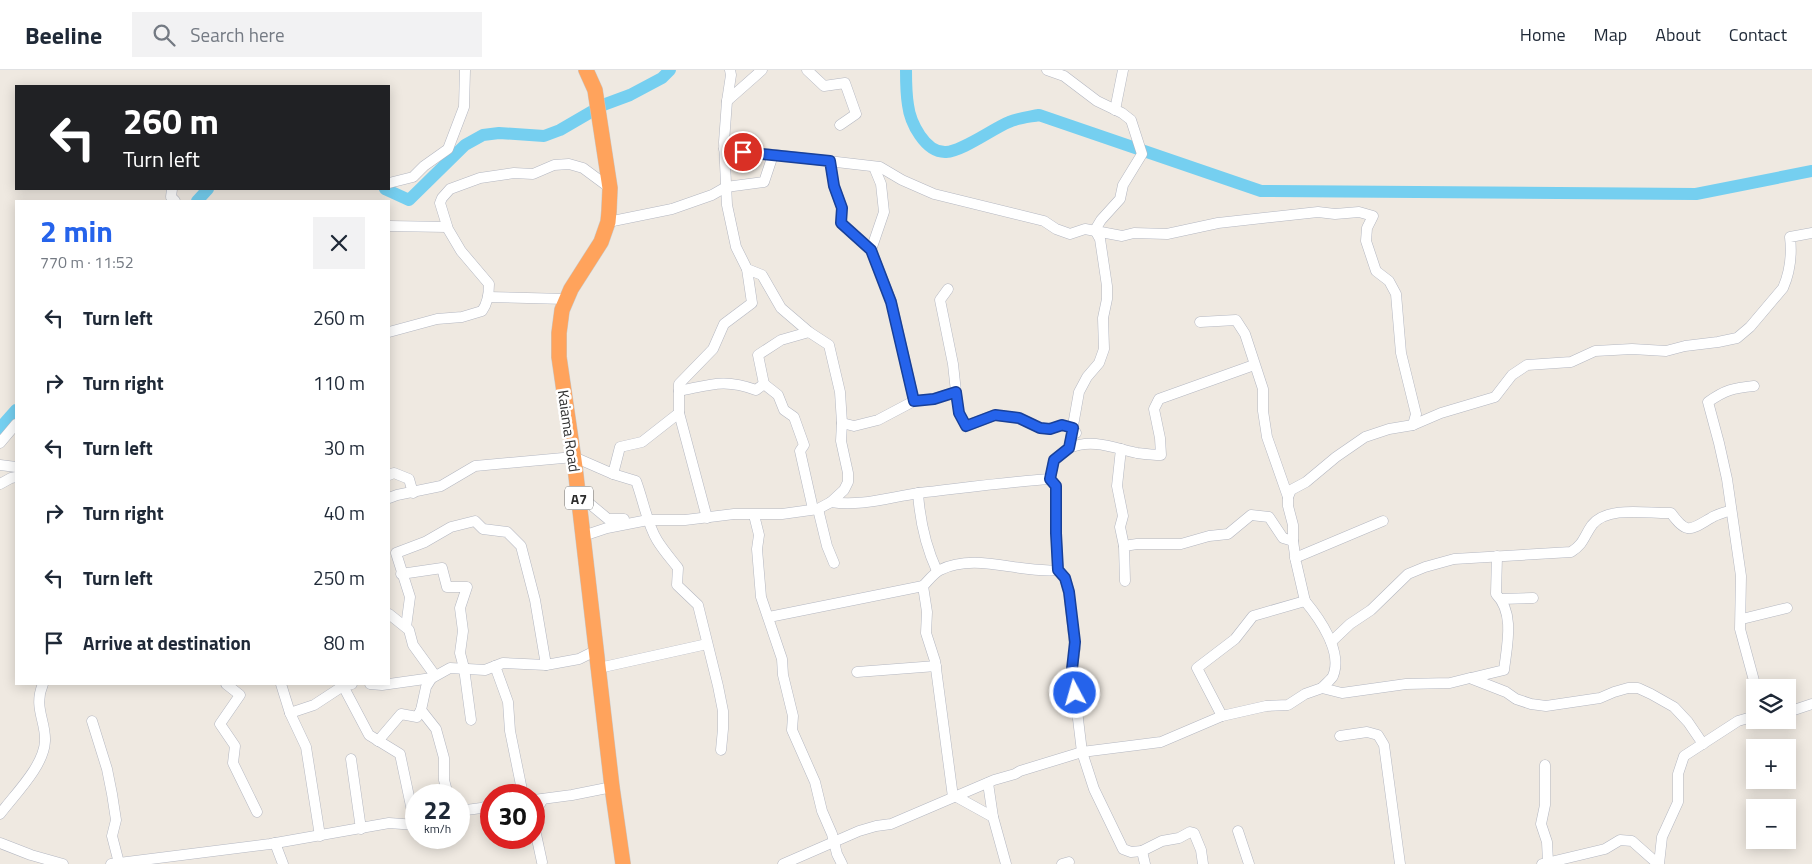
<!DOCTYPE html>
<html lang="en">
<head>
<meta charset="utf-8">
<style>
  :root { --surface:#fff; --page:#f2f2f3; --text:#1f2937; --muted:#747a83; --line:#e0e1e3; --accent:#2563eb }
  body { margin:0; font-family:"Titillium Web",sans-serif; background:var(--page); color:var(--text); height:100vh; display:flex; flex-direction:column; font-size:19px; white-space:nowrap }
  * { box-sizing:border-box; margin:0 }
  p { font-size:16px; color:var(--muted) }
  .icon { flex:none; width:28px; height:28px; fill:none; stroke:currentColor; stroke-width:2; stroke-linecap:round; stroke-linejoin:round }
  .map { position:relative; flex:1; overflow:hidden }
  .details { position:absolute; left:15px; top:130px; width:375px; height:485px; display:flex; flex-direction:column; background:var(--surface); border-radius:0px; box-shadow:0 2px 12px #0003 }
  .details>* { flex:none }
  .hud { position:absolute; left:15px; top:15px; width:375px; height:105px; border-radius:0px; box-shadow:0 2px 12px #0003; background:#202124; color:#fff; overflow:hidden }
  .buttons { position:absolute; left:1746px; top:609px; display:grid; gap:10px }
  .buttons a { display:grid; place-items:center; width:50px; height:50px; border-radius:0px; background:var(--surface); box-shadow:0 2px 12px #0003; font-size:25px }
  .speed { position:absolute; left:405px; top:714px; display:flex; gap:10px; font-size:25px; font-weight:700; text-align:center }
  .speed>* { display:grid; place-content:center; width:65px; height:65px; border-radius:50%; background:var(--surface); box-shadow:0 2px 12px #0003; line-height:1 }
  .speed small { font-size:12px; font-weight:400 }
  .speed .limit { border:8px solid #d22; background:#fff; color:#111 }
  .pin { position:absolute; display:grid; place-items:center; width:42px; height:42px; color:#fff; margin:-21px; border:2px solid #fff; border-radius:50%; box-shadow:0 1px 5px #0007 }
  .me { position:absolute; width:55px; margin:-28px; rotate:354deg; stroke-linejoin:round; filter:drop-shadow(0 0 4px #0008) }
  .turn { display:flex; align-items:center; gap:18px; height:105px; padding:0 25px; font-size:22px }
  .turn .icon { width:65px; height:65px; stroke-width:2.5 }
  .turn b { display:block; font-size:35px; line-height:42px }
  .round { display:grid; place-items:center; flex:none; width:52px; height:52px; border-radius:0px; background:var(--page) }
  .head { display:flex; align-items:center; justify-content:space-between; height:85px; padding:0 25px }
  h1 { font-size:30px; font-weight:700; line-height:38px; color:var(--accent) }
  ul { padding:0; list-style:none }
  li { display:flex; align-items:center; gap:15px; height:65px; padding:0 25px }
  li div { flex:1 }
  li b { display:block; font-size:19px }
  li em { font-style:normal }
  header { display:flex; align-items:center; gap:30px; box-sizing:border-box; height:70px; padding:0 25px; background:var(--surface); border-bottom:1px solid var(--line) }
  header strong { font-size:24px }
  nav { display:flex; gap:28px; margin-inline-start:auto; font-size:18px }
  .search { width:350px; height:45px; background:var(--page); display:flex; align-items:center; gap:12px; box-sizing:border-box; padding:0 18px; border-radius:0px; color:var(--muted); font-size:19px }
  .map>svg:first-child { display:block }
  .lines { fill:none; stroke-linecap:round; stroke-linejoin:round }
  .river { stroke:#75cff0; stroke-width:12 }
  .minor-casing { stroke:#b4b7c1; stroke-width:11 }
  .highway-casing { stroke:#c9c9c9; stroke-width:16 }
  .minor { stroke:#fff; stroke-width:10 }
  .highway { stroke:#ffa35c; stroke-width:15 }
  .route-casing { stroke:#184099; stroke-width:12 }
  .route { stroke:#2563eb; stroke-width:9 }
  .labels { text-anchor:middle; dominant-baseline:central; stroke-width:5; stroke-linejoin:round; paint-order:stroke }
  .shield { fill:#fff; stroke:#6d6d6d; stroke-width:1 }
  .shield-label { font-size:14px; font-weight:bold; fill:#2e2e2e }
  .street-label { font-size:15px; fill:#2e2e2e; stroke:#fff }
</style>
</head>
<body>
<header>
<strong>Beeline</strong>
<div class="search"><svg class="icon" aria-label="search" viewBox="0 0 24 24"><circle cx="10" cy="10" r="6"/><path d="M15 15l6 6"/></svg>Search here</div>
<nav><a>Home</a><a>Map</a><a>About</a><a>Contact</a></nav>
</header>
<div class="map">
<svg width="1812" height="794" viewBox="0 0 1812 794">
  <rect width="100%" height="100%" fill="#efe9e1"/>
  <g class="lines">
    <g class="river">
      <path d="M906,0C906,11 906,23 908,35C910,52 925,83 946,82C963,81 992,59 1009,52C1018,48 1029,47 1039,45L1261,121L1696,124L1812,101"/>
      <polyline points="385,119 409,130 465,75 483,65 499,63 544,66 560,60 603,35 630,25 662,8 670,0"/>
      <polyline points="197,131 208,119"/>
      <polyline points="0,358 16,340"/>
    </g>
    <defs>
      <g id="minor">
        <polyline points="807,0 824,16 845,13 856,44 840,55"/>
        <polyline points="727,31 762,0"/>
        <polyline points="1115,40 1123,0"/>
        <polyline points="724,79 880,97 902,110 934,124 1044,151 1056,159 1070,164 1085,159 1122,166 1134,163 1167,164 1218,153 1318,142 1335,144 1359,142 1373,146 1367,158 1366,171 1376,201 1389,211 1396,224 1401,283 1416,344 1413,355"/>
        <polyline points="830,91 834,116 842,138 841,153 871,180"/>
        <polyline points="389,113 413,107 424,96 448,79 464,37 465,0"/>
        <polyline points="172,119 171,127 175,131"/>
        <polyline points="608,152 672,139 712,125 726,117 764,112 773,85"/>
        <polyline points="389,156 447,157"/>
        <polyline points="488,227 566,229"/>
        <polyline points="1200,252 1236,250 1245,264 1263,319 1263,341 1267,367 1288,427"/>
        <path d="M389,262L437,249L462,247L482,241C488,233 489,224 489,214L461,181L448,159L440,133L442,128L450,119L480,108L514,103L533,104L554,95L569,94L583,98L610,118"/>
        <polyline points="764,314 758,285 781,270 809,262"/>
        <path d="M1754,316C1733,318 1725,320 1708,332L1719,373L1727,409L1741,506L1740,559L1756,618"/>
        <path d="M679,321C710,315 724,308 756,320L764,314L778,325L784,340L794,347L804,375L800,381L813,439"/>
        <polyline points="956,322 959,343 966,356 995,345 1019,348 1040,358 1050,359 1062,355 1073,358 1076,363"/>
        <polyline points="914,331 933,329 956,322 953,294 940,230 948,219"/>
        <polyline points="842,353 854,356 878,350 914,331 891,231 871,180 884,142 881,114 874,97"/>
        <polyline points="0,373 16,354"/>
        <path d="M1069,378C1092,368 1114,378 1137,383C1145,384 1153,385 1161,385L1160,368L1154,339L1159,329L1254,295"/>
        <polyline points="1121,379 1117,416 1123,446 1120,457 1124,476"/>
        <polyline points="0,395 16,397"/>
        <path d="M613,404L636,411C643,429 647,454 657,470C663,480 671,489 678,498L677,515L698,535L718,616L723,641V659L721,680"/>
        <polyline points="389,405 394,403 409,409 413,423"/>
        <polyline points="0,414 11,408 16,407"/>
        <path d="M918,423C920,452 925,475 937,501"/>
        <polyline points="578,424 608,449 624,449"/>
        <polyline points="389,428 397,425 441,416 475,396 574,387 613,404 620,377 642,372 679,343"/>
        <path d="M831,432C860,437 890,427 919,423C963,418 1006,412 1050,409"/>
        <polyline points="818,439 827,476 834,493"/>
        <polyline points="754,445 759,465 757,479 761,527 782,589 783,605 793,646 792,660 815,712 822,741 832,764 837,784 842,794"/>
        <polyline points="707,448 679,343 679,314 713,279 724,254 752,233 747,199"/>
        <polyline points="583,466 607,458 648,450 685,450 734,444 782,444 818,439 831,432 844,420 848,412 848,403 841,371 842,353 840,322 829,275 809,262 781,238 762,205 747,199 736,177 727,135 724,72 727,31 731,5 730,0"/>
        <polyline points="1295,488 1383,451"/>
        <polyline points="1058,500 1065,508 1069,522 1075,579 1072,599 1082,682 1094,719 1123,779 1131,782 1142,781"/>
        <polyline points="401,504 442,498 447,517 467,517 460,538 463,561 460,583 464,598 471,650"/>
        <polyline points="1125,511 1124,476 1137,474 1181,474 1209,466 1228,464 1251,445 1269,447 1283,468 1293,471"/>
        <polyline points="1501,529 1533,528"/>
        <path d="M1305,531C1320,549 1343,582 1333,606C1331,610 1325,614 1322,618"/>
        <polyline points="389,544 409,560 413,575 434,604 426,617 421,640 436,659 444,688 444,710 448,725"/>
        <polyline points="769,547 923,516"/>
        <polyline points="1742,549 1787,538"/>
        <polyline points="406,557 410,527 396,483 425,472 451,457 475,451 483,459 507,462 521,476 535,530 546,595"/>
        <path d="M1331,572L1350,554L1371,540L1408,504L1425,497L1454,489L1571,482C1584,474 1584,466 1592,455C1608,435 1649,444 1671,443C1687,465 1690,460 1711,448C1717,444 1724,443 1731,440"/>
        <polyline points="495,596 508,632 510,661 523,725"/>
        <polyline points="599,598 707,574"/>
        <polyline points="857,602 936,596"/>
        <path d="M1471,608L1504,600C1507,575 1515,543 1496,524L1497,486"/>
        <polyline points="226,614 240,625 220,654 235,676 233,693 257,742"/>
        <polyline points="281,614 290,643 306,677 320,766"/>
        <polyline points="342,614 369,665 400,684 415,755"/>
        <polyline points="370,614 382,615 432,608 450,598 485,600 503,593 546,595 579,589 597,580"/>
        <polyline points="1788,642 1812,634"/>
        <polyline points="290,643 314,635 343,616 352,614"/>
        <polyline points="1222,646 1266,636 1288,635 1305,624 1322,618 1342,623 1406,614 1450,613 1470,608 1506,622 1516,629 1531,634 1546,636 1600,628 1614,622 1628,618 1638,618 1651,624 1674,637 1688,652 1703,674"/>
        <polyline points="92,651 107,699 112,724 116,750 112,766 119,793"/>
        <polyline points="1340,666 1367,662 1378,665 1384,675 1400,794"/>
        <polyline points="378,671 401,644 417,647 421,640"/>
        <polyline points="351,689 361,759"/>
        <polyline points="1545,695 1545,735 1541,754 1547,772 1548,792"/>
        <polyline points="988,713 993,747 1006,794"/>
        <polyline points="955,726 993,747"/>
        <path d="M953,727L935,591L926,563L927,542L923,516C928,511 933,504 940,500C976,482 1020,504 1058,500L1056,463V416L1050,409L1054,390L1069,378L1079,322L1087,307L1099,293L1104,279L1103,248L1107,229V216L1100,169L1095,160L1101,150L1120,129L1123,115L1142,84L1131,50L1122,43L1097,31L1064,6L1047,0"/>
        <polyline points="534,730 572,725 612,717"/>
        <polyline points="459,741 481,738 491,735"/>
        <path d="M0,744C15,724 44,696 45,671C46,651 33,637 43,614"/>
        <polyline points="534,744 543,729"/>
        <polyline points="534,755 542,792"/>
        <polyline points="1238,761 1249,794"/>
        <polyline points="0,773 31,785 63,794"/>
        <polyline points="275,773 283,794"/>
        <polyline points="111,794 270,774 389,753 416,755"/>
        <path d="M783,794L859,761L876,756L891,754L994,710L1015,704L1020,701L1082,682L1161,672L1222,646L1197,598L1235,569L1253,546L1305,531L1296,492L1293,471V455L1288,436V427L1291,420L1306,412L1336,387L1365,367L1389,359L1413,355L1441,343L1495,327L1512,305L1527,295L1571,292L1595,281L1632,279L1666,281L1685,276L1718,272L1737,268L1750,257L1783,218C1790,202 1792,184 1790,167L1812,163"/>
        <polyline points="1062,794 1069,792"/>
        <polyline points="1145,794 1142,781 1162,771 1179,768 1190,762 1194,763 1201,780 1203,794"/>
        <polyline points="1542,794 1605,779 1620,770 1632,771 1658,794"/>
        <polyline points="1659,794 1662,767 1678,732 1678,704 1684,686 1738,651 1755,646"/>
      </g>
      <polyline id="highway" points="586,0 595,20 610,118 609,141 608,152 601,172 571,219 562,240 559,263 559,287 575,397 612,717 623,794"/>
    </defs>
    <use href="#minor" class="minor-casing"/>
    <use href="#highway" class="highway-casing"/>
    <use href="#minor" class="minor"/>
    <use href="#highway" class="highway"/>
  </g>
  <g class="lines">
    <defs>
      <polyline id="route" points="743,82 830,91 834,116 842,138 841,153 871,180 891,232 914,331 934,329 956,322 959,343 966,356 995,345 1019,348 1040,358 1050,359 1062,355 1073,358 1069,378 1054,390 1050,409 1056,416 1056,463 1058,500 1065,508 1069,522 1075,572 1072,599 1075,623"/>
    </defs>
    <use href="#route" class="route-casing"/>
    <use href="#route" class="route"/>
  </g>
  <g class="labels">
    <rect class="shield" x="565" y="416.5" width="28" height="23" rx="4"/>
    <g class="shield-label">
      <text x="579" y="428">A7</text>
    </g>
    <g class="street-label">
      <text transform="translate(569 361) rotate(82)">Kaiama Road</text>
    </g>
  </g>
</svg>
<div class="buttons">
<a><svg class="icon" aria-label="layers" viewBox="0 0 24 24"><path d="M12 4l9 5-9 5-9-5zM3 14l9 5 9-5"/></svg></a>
<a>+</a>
<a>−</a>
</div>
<div class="speed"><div>22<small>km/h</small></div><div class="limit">30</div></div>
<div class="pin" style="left:743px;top:82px;background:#d93025"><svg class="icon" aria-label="arrive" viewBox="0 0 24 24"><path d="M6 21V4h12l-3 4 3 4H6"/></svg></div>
<svg class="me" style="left:1075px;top:623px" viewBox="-20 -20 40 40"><circle r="17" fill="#2563eb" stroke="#fff" stroke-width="3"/><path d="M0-11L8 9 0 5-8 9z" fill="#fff"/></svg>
<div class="hud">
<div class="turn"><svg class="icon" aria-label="left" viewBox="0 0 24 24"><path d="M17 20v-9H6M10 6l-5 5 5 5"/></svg><div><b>260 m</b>Turn left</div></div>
</div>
<section class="details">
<div class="head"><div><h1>2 min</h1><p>770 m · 11:52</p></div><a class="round"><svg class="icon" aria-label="close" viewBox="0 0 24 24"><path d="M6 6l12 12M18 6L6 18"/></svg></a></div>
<ul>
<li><svg class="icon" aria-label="left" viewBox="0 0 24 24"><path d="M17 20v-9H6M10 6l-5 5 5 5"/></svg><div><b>Turn left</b></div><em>260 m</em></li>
<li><svg class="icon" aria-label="right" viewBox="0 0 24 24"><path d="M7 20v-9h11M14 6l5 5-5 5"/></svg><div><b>Turn right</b></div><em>110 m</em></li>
<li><svg class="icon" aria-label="left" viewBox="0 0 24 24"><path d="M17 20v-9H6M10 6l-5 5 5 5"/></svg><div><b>Turn left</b></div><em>30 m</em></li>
<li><svg class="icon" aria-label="right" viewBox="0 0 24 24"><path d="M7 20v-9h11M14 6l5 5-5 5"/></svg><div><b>Turn right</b></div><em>40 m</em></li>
<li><svg class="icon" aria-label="left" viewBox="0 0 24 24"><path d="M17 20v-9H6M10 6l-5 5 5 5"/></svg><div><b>Turn left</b></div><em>250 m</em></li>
<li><svg class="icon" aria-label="arrive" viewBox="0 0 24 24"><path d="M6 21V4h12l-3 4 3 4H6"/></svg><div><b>Arrive at destination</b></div><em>80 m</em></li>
</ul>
</section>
</div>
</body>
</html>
